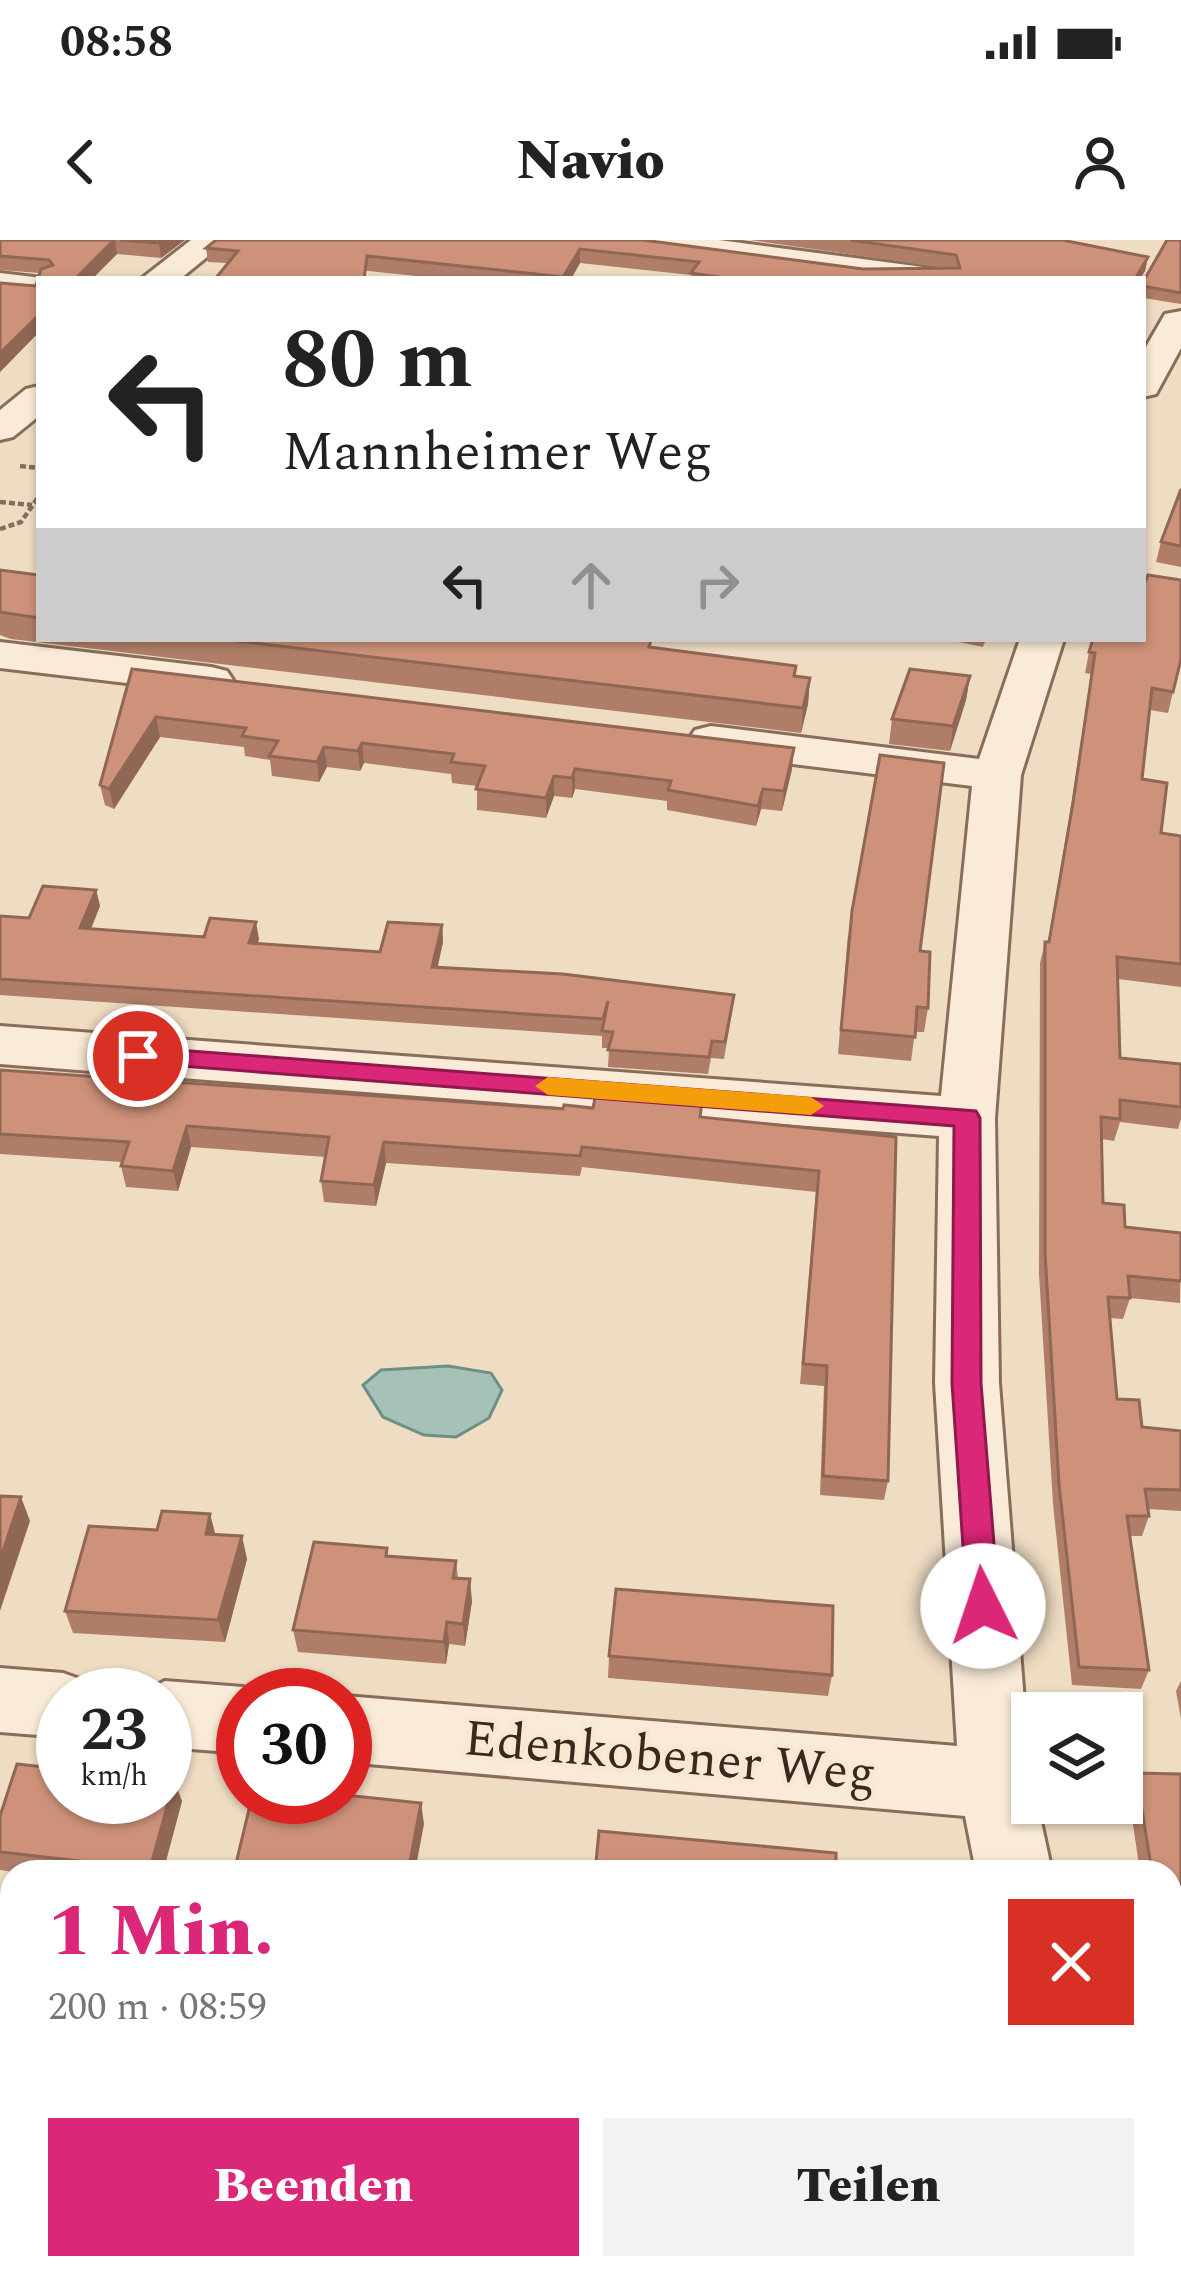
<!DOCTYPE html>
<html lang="de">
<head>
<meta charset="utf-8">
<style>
  :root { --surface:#fff; --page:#f2f2f2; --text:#222; --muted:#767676; --accent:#db2777 }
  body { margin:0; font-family:Spectral,serif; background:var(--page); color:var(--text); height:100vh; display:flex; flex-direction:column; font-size:45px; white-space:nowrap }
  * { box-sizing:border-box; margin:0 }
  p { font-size:39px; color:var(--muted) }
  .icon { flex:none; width:66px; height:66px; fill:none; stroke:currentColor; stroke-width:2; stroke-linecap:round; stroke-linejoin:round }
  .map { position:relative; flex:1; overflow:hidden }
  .drawer { position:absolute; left:0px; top:1620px; width:1182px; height:420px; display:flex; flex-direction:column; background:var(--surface); border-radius:36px 36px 0 0; box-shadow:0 3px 9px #0004 }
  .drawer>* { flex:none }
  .guide { position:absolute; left:36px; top:36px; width:1110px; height:366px; border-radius:0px; box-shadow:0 3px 9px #0004; background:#fff; color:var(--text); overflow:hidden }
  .fabs { position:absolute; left:1011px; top:1452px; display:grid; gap:24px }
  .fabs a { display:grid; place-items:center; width:132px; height:132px; border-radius:0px; background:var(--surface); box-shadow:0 3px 9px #0004; font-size:60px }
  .speed { position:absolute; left:36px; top:1428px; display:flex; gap:24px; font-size:60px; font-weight:700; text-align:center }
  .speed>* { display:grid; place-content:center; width:156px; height:156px; border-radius:50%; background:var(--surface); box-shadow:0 3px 9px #0004; line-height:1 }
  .speed small { font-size:30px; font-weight:400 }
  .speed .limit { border:18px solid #d22; background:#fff; color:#111 }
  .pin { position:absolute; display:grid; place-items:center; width:102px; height:102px; color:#fff; margin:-51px; border:6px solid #fff; border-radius:50%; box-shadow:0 3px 12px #0007 }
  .me { position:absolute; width:132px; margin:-66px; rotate:356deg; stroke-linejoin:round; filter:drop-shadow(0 0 9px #0008) }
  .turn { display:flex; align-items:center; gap:42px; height:252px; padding:0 48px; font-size:54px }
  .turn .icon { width:156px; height:156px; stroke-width:2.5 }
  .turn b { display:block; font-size:84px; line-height:102px }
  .lanes { display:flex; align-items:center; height:114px; padding:0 48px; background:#0003; justify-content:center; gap:60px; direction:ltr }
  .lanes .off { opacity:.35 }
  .round { display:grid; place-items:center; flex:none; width:126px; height:126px; border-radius:0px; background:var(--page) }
  .overview { display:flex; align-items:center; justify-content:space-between; height:204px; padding:0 48px }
  h1 { font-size:72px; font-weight:800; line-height:90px; color:var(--accent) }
  .button { display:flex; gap:24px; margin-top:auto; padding:24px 48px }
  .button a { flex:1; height:138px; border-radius:0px; background:var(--accent); color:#fff; font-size:48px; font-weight:800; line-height:138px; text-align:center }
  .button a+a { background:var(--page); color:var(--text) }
  .status { display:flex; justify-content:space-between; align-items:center; height:84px; padding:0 60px; background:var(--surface); direction:ltr }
  .status svg { height:33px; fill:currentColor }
  header { display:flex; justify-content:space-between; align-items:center; height:156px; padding:0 48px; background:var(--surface); font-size:54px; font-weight:800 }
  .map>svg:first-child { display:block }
  .water { fill:#a6c1b6; stroke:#6c9083; stroke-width:3 }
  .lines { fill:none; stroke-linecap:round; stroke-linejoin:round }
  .street-casing { stroke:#896d5a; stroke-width:6 }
  .path { stroke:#896d5a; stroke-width:4.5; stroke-dasharray:6 3; stroke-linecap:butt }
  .street { fill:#f9ebd7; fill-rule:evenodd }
  .wall { fill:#b07e68 }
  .shaded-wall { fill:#906655 }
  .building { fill:#cd9279; stroke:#906655; stroke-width:3 }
  .route { fill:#db2777; stroke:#8e194d; stroke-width:3 }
  .slow { fill:#f59e0b }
  .labels { text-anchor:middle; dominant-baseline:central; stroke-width:9; stroke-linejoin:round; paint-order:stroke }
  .near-street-label { font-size:51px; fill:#39281e; stroke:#f6e8d3 }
</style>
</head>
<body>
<div class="status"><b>08:58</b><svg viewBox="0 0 49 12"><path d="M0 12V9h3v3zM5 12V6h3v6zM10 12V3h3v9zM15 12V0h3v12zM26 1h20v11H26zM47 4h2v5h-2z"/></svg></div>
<header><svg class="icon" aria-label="back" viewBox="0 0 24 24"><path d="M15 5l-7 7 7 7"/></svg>Navio<svg class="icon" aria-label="person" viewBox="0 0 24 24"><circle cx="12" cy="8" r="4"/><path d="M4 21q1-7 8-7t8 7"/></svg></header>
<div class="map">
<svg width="1181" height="2040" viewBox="0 0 1181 2040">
  <rect width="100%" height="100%" fill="#eedcc3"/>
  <polygon class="water" points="448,1126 491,1133 502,1150 489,1178 456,1197 424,1195 383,1177 363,1145 381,1130"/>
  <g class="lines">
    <defs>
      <g id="street">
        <polygon points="191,0 228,0 180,39 141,39"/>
        <polygon points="628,0 719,0 938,29 950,32 955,39 862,39 644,10"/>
        <polygon points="0,33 51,39 39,39 39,56 0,53"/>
        <polygon points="1181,71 1181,108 1156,154 1143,157 1143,112 1165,74"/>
        <polygon points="39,146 39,176 13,197 0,200 0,170 26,149"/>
        <polygon points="1020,399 1064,399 1021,535 995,878 999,1143 1032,1563 1037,1563 1052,1632 976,1632 965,1576 345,1522 345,1456 957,1506 935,1143 939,896 0,824 0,786 941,856 972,546 711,514 695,510 688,500 695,490 711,486 979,519"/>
        <polygon points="0,402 211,427 227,431 233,440 227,449 211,453 0,428"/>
        <polygon points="0,1428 63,1433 88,1442 94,1455 63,1455 63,1497 0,1492"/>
        <polygon points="165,1441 243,1447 264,1455 243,1455 243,1513 165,1507 165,1455 138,1455"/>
        <polygon points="1053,2028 1139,2028 1143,2040 1055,2040"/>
      </g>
    </defs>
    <use href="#street" class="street-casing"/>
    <g class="path">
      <polyline points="20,226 39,228"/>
      <polyline points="0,262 32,265"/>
      <polyline points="0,289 21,282 39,256"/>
    </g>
    <use href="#street" class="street"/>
  </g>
  <g class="wall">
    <polygon points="0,0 185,0 161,18 117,14 92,39 39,39 39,92 0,132 0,43 36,46 39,33 0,30"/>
    <polygon points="643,0 863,29 945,28 750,0 1062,0 1148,17 1145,31 1140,39 691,39 691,35 580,23 571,39 445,39 368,31 208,22 206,8"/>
    <polygon points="1181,0 1181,64 1143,58 1143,46"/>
    <polygon points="1181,249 1181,327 1156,322 1161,302"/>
    <polygon points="0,330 39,335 39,399 645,399 651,407 796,426 795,436 810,438 808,464 801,493 11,399 0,395"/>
    <polygon points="944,399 986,399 983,407"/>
    <polygon points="1089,412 1181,419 1168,473 1150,470 1142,539 1161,593 1181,596 1181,747 1118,739 1120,818 1181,824 1181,879 1178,889 1120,882 1114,901 1101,899 1103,963 1125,987 1181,993 1180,1063 1130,1058 1123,1079 1110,1078 1117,1159 1142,1187 1181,1191 1181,1271 1148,1269 1149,1276 1142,1296 1130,1296 1149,1430 1141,1449 1072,1445 1053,1264 1039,1034 1040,723 1045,702 1048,702 1068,585 1091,434 1085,433"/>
    <polygon points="132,429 792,529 782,571 761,569 756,586 667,570 667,561 575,549 572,558 554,556 546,578 477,570 477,546 452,543 451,534 364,523 360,531 327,527 319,542 272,536 270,520 245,516 244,507 160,497 114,569 105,565 100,545"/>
    <polygon points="970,436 966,460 950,511 889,504 892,479"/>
    <polygon points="96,650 100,666 91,689 259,699 257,704 380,712 442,685 443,702 437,727 732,772 724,819 711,818 708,834 608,827 609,808 602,808 602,796 0,755 0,676 29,678"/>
    <polygon points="848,695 928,768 924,792 915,792 911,821 838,814"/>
    <polygon points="0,830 701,877 896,897 888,1241 884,1260 820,1255 824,1146 800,1144 816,952 582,927 580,936 386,923 376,966 324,962 321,941 325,917 191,907 178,951 126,947 121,926 122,922 0,914"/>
    <polygon points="210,1274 215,1294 247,1319 225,1402 73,1393 65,1371 157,1290"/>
    <polygon points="387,1308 388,1316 456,1321 458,1338 472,1361 465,1406 449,1404 446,1424 298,1412 293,1390"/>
    <polygon points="609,1416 832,1435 828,1456 608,1438"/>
    <polygon points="1181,1441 1181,1479 1176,1451"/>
    <polygon points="1136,1533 1181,1534 1181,1744 1170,1744 1170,1632 1140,1632 1128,1551"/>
    <polygon points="174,1541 182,1561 163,1632 14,1632 0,1630 0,1576"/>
  </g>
  <g class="shaded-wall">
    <polygon points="115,0 117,14 92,39 75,39"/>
    <polygon points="163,0 185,0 161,18 159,3"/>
    <polygon points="580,9 580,23 571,39 563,39"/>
    <polygon points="1148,17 1145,31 1140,39 1135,39"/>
    <polygon points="39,75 39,92 0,132 0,113"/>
    <polygon points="970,436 966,460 950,511 953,486"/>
    <polygon points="810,438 808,464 801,493 803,468"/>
    <polygon points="156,477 160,497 114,569 109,549"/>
    <polygon points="362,503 364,523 360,531 358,511"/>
    <polygon points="324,507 327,527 319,542 317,522"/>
    <polygon points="794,508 792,529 782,571 784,551"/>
    <polygon points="575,529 575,549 572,558 572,538"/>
    <polygon points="554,536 554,556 546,578 546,558"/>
    <polygon points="763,549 761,569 756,586 758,566"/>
    <polygon points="96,650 100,666 84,705 80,688"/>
    <polygon points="256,682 259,699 252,720 249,703"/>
    <polygon points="442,685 443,702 434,744 432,727"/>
    <polygon points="187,886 191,907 178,951 173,931"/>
    <polygon points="384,902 386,923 376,966 374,945"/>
    <polygon points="21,1257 30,1281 0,1371 0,1320"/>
    <polygon points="210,1274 216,1297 206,1294"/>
    <polygon points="242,1296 247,1319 225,1402 218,1380"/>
    <polygon points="470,1339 472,1361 465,1406 463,1384"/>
    <polygon points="447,1382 449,1404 446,1424 444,1402"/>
    <polygon points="174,1541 182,1561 163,1632 152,1632 150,1629"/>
    <polygon points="421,1563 424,1584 415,1632 408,1632"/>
  </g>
  <g class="building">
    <polygon points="0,0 114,0 75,39 39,39 39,75 0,113 0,43 36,46 41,29 53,25 49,20 0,16"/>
    <polygon points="120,0 163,0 159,3"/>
    <polygon points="216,0 643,0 863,29 960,28 956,15 850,0 1062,0 1148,17 1135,39 732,39 691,33 699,22 580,9 563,37 367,16 364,39 215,39 238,11 206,8"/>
    <polygon points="1167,0 1181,0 1181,53 1143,46 1143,42"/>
    <polygon points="1181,249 1181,306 1161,302"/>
    <polygon points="0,330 39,335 39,378 0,372"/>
    <polygon points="1148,335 1181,340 1181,419 1173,452 1152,448 1142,539 1167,543 1161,593 1181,596 1181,724 1117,717 1120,818 1181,824 1181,867 1120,860 1120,879 1101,877 1103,963 1124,965 1125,987 1181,993 1181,1041 1128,1036 1130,1058 1108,1057 1117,1159 1139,1160 1142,1187 1181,1191 1181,1250 1145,1249 1149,1276 1127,1276 1149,1430 1079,1427 1059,1244 1045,1013 1045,702 1049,702 1073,563 1095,413 1089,412 1093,399 1143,399 1143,347"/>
    <polygon points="220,399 645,399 651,400 649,407 796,426 794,436 810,438 803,468"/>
    <polygon points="132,429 794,508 784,551 763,549 758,566 668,550 671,541 575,529 572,538 554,536 546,558 476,549 485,526 451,522 454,514 362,503 358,511 324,507 317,522 269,516 278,501 242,496 246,488 156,477 109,549 100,545"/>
    <polygon points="910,429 970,436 953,486 892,479"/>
    <polygon points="880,515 944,523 920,711 930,712 928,768 917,767 915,797 841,790 852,671"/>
    <polygon points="43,646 96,650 80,688 204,697 210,678 256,682 249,703 380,712 388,682 442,685 432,727 563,734 734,755 725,802 712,801 709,817 608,810 613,792 602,791 608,761 603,779 0,739 0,676 29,678"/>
    <polygon points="0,830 563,869 564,865 593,868 596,853 702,862 700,877 896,897 888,1241 823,1236 827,1126 803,1124 819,931 582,907 580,916 384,902 374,945 321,941 329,897 187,886 173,931 121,926 129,902 0,894"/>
    <polygon points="0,1256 21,1257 0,1320"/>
    <polygon points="162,1271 210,1274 206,1294 242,1296 218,1380 65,1371 89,1286 157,1290"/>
    <polygon points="314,1302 387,1308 386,1316 456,1321 453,1338 470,1339 463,1384 447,1382 444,1402 293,1390"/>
    <polygon points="616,1349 833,1366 832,1435 609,1416"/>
    <polygon points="17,1524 63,1529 63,1557 165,1557 165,1540 174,1541 150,1629 0,1612 0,1576"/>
    <polygon points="1136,1533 1181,1534 1181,1727 1178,1727 1170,1682 1170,1632 1152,1632"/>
    <polygon points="345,1555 421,1563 408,1632 234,1632 252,1557 345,1557"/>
    <polygon points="599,1591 836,1613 836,1632 595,1632"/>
    <rect x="808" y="2028" width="159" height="12"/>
  </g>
  <polygon class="route" points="138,807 976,871 980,878 981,1143 999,1366 994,1376 983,1380 972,1376 967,1366 952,1143 954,886 130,822 126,816 130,810"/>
  <polygon class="slow" points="548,837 811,857 824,866 811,875 548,855 535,846"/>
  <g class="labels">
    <g class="near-street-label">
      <text transform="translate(670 1517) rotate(5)">Edenkobener Weg</text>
    </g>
  </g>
</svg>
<div class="fabs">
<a><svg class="icon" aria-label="layers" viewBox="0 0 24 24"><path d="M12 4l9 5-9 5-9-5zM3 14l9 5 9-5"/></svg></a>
</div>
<div class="speed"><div>23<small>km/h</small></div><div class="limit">30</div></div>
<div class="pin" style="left:138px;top:816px;background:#d93025"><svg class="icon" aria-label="arrive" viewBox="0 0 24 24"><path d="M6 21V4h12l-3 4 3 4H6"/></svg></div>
<svg class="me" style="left:983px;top:1366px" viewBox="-20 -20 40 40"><circle r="19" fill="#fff"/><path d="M0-13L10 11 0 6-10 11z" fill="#db2777"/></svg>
<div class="guide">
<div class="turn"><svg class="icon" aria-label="left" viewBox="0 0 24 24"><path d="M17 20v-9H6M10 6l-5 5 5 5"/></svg><div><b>80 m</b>Mannheimer Weg</div></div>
<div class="lanes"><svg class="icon" aria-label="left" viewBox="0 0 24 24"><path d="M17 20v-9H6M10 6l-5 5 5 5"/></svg><svg class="icon off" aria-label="ahead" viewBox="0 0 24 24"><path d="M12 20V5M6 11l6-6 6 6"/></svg><svg class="icon off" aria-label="right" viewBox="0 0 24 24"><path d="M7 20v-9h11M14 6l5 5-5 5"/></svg></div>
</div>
<section class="drawer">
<div class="overview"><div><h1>1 Min.</h1><p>200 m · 08:59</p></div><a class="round" style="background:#d93025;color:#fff"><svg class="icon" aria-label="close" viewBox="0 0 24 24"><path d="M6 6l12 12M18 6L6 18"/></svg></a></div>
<div class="button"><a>Beenden</a><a>Teilen</a></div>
</section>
</div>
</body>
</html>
